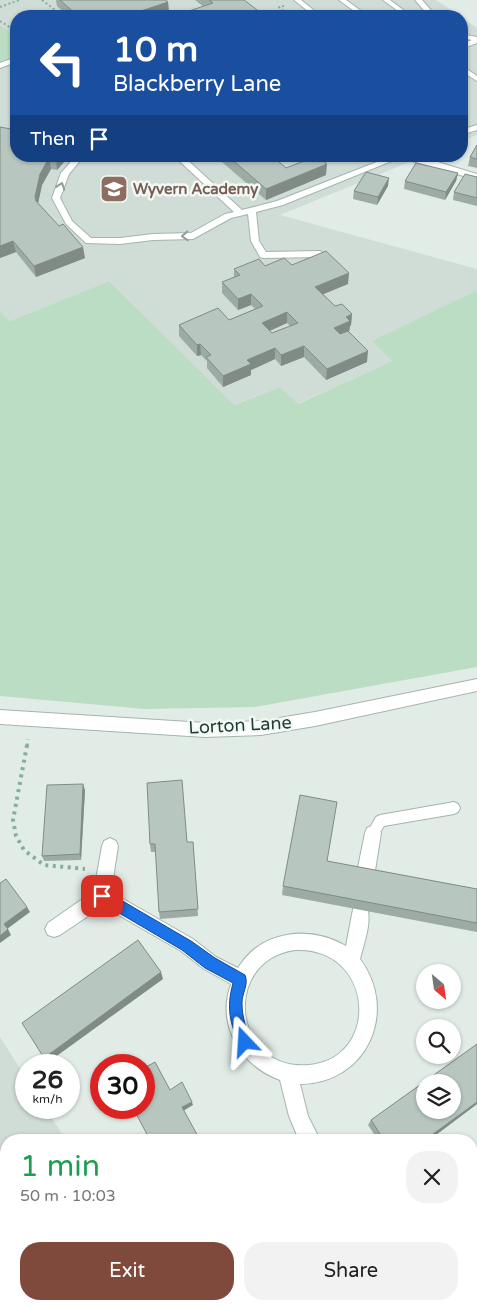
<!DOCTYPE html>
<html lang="en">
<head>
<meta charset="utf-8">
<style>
  :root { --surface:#fff; --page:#f2f2f2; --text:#222; --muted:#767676; --accent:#7f4a3c }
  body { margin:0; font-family:"Varela Round",sans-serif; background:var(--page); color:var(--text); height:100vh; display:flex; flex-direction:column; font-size:19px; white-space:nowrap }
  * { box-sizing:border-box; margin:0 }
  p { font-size:16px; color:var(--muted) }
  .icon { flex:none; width:28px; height:28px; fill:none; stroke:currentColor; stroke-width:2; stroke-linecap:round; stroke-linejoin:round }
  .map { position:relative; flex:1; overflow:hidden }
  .sheet { position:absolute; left:0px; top:1134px; width:478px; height:176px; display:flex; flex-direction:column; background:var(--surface); border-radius:20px 20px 0 0; box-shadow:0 1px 4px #0004 }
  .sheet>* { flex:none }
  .hud { position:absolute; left:10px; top:10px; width:458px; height:152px; border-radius:20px; box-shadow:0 1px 4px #0004; background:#1a4fa0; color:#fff; overflow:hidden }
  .needle { width:32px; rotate:151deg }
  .buttons { position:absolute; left:416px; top:964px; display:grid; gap:10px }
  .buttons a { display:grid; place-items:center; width:45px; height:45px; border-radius:50%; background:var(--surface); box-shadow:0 1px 4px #0004; font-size:25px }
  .speed { position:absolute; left:15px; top:1054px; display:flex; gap:10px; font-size:25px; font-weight:700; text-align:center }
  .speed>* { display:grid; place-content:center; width:65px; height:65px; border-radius:50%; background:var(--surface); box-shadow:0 1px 4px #0004; line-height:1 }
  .speed small { font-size:12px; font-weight:400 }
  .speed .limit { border:8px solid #d22; background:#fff; color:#111 }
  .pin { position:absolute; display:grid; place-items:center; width:42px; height:42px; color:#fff; margin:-21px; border-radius:10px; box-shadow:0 2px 8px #0006 }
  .me { position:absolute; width:55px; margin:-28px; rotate:340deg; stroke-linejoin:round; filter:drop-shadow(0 0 4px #0008) }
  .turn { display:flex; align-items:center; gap:18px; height:105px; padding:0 20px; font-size:22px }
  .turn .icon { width:65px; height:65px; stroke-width:2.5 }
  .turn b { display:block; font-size:35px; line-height:42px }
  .then { display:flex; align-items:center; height:48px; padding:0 20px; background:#0003; gap:10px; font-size:19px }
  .round { display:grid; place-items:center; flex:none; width:52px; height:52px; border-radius:20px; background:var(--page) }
  .head { display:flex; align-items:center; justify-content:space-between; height:85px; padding:0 20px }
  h1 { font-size:30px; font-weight:600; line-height:38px; color:#1e9e55 }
  .primary-button { display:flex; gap:10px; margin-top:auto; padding:10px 20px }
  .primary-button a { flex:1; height:58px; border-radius:20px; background:var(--accent); color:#fff; font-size:20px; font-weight:600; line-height:58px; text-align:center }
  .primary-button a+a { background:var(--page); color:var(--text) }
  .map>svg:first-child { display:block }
  .built { fill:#d0dcd6 }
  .green { fill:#bbddc3 }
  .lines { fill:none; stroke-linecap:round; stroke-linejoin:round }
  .service-casing { stroke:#a5b4ae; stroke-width:2 }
  .minor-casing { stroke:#a5b4ae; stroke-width:2 }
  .path-far2 { stroke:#83afa0; stroke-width:2; stroke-dasharray:2 2.5; stroke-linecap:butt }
  .path-far1 { stroke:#83afa0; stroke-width:3; stroke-dasharray:2.5 4; stroke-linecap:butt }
  .path { stroke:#83afa0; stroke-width:4; stroke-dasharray:3 4.5; stroke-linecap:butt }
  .service { fill:#fff; fill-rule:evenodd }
  .minor { fill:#fff; fill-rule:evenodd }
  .rail-casing { stroke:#5d7870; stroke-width:6 }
  .rail { stroke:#f2f9f5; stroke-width:4.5; stroke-dasharray:14; stroke-linecap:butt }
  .wall { fill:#9daba5; fill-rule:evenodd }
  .shaded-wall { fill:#808b86 }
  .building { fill:#b7c7c0; stroke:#808b86; fill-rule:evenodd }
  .oneway { stroke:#909e9a }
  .route { fill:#1a73e8; stroke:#114b97 }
  .labels { text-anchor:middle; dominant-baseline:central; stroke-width:5; stroke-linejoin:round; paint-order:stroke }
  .far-education-label { font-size:15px; font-weight:bold; fill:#785e54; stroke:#f2f9f5; text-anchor:start }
  .street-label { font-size:18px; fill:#223d35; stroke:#f2f9f5 }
</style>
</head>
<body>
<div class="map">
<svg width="477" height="1309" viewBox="0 0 477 1309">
  <rect width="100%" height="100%" fill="#e2ece7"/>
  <g class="built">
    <polygon points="0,0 436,0 460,16 16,16 16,156 424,156 280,215 477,269 477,290 372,341 392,361 297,404 280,387 233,405 109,281 10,321 0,311"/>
    <polygon points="461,17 477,28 477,135 461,141"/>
    <polygon points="0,1037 26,1078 26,1108 45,1108 66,1140 6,1140 6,1304 171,1304 175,1309 0,1309"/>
  </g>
  <g class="green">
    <polygon points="0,26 16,36 16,56 0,63"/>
    <polygon points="109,281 234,405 280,387 298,404 392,361 372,341 477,290 477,667 255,707 145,709 0,696 0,311 10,321"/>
  </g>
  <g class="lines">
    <defs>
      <g id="service">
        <polygon points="294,0 301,0 321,16 314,16"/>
        <polygon points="339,0 346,0 368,16 361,16"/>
        <polygon points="383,0 390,0 406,12 396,16 386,16 398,11"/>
        <polygon points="415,0 422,0 436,16 429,16"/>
        <polygon points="461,34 477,37 477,43 461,49 461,44 472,40 461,38"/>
        <polygon points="16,57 16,62 0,68 0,63"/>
        <polygon points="461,65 477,76 477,81 461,71"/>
        <polygon points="477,125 477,130 461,135 461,130"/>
        <polygon points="76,156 84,156 69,174 60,198 72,221 91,238 120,238 153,234 191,233 225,214 234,212 174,156 183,156 242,210 277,201 392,156 404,156 283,205 256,212 259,241 266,252 320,251 324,254 320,257 263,258 260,257 251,241 248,214 231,218 193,239 153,240 120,244 86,243 66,224 52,198 61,173"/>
        <polygon points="454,802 458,804 460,808 458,812 454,814 384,826 377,837 373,839 369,837 367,833 376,817 380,815"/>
      </g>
      <g id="minor">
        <polygon points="418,156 477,174 477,180 412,161 411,159"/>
        <polygon points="477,679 477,691 315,726 261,735 205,737 0,724 0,710 205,723 261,721 315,712"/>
        <polygon points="373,825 379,828 381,833 374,877 371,883 365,885 359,883 356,877 365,833 367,828"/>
        <path d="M110,838L116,841L118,846L111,892L193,939L216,957L238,968C261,930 309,925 346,946L354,904L360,902L366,904C373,920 364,943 360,959C399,1011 367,1084 300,1084L308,1116L320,1140H299L289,1116L280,1080C241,1066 216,1025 231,984L204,969L181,951L103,906L60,935L54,937L48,935L45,929L48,923L94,891L102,846L104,841ZM295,950C374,946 382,1058 309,1065C233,1072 220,961 295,950Z"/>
        <polygon points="408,1304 429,1304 431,1309 410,1309"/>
      </g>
    </defs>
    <use href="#service" class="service-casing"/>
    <use href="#minor" class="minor-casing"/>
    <g class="path-far2">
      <polyline points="42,0 63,16"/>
      <polyline points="284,6 279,7 287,14 286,16"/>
      <polyline points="0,7 19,0"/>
      <polyline points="0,21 16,31"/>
    </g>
    <polyline class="path-far1" points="27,746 28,739"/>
    <polyline class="path" points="27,745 13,820 16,836 24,850 44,865 85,869"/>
    <use href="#service" class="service"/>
    <use href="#minor" class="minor"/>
    <defs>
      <g id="rail">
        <polyline points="0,1187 6,1197"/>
        <polyline points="0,1223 6,1233"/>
        <polyline points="49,1304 52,1309"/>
        <polyline points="73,1304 76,1309"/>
      </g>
    </defs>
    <use href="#rail" class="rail-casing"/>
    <use href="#rail" class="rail"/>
  </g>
  <g class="wall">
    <polygon points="56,0 166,0 168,2 169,13 159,16 68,16 57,6"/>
    <polygon points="195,0 244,0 204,7"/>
    <polygon points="0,127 63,156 64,162 57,170 51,169 42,185 38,203 85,258 36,277 16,252 0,258"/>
    <polygon points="477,145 477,168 468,166 470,157"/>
    <polygon points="215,156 272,156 286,168 326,175 266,200"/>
    <polygon points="458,173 456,181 445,200 404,189 405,181"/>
    <polygon points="477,177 477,206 453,200 454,192"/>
    <polygon points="388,186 377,205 353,199 354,191"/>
    <path d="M292,265L348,284L323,294L335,306L352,314L351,325L350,326L349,332L367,362L326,380L304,357L281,366L275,359L251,370V375L223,387L207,368V361L201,355L197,356L179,336V325L229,320L255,309L251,305L238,310L222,293V282L234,277V269L265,266ZM287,323L290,326L272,333L270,331Z"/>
    <polygon points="85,790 81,860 44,861 42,856"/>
    <polygon points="187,842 193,842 198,916 160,919 159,912 156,852 151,852 150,844"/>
    <polygon points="327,861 477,889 477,932 282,895 283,886"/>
    <polygon points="477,1044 477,1104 435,1136 438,1140 378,1140 368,1125 371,1120"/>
    <polygon points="471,1189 477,1197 477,1288 471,1279"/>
    <polygon points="273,1304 337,1304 340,1309 276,1309"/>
  </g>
  <g class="shaded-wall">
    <polygon points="168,2 169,13 159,16 135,16 135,13"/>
    <polygon points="56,156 63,156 64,162 57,170"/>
    <polygon points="49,158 51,169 42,185 37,208 35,197 40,174"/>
    <polygon points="327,164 326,175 266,200 266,189"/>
    <polygon points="458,173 456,181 445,200 446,192"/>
    <polygon points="389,178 388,186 377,205 378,197"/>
    <polygon points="13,241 16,252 0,258 0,246"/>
    <polygon points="83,247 85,258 36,277 34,266"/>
    <polygon points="349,273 348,284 314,298 315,287"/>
    <polygon points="251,294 251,305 238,310 238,299"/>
    <polygon points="287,312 287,323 262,334 262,323"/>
    <polygon points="352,314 351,325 350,326 349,332 334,338 334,328 346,317"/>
    <polygon points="200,344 201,355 197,356 197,345"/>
    <polygon points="304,346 304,357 281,366 281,355"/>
    <polygon points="275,348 275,359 251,370 251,375 223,387 223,376 247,360"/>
    <polygon points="368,351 367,362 326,380 327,369"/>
    <polygon points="83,784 85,790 81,860 80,854"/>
    <polygon points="27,907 30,912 7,929 4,924"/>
    <polygon points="8,929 11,935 0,943 0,936"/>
    <polygon points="161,972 163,979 47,1063 44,1058"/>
    <polygon points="192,1102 193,1105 183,1111 182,1107"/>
    <polygon points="477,1102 477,1104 430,1139 433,1134"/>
  </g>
  <g class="building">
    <polygon points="60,0 166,0 168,2 135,13 139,16 129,16 128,15 125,16 78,16"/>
    <polygon points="209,0 244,0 265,16 174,16 213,3"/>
    <polygon points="0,127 16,130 16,156 58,156 55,159 49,158 40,174 35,197 36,201 59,226 63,224 83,247 34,266 13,241 0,246"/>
    <polygon points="477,145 477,159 470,157"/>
    <polygon points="228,156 272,156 286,168 317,156 327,164 266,189"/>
    <polygon points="416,163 458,173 446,192 405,181"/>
    <polygon points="366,172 389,178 378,197 354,191"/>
    <polygon points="465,174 477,177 477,198 454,192"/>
    <path d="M326,251L349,273L315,287L335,306L342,304L352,314L346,317L350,321L334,328L340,334L348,331L368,351L327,369L304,346L281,355L275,348L247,360L251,364L223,376L206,357L211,355L200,344L197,345L179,325L218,308L229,320L263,306L251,294L238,299L222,282L240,275L234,269L259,259L265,266L284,258L292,265ZM287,312L298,323L272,333L262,323Z"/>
    <polygon points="182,780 187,842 193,842 198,909 159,912 155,844 150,844 147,783"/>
    <polygon points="83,784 80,854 42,856 47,785"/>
    <polygon points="300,795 337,802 327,861 477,889 477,923 283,886"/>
    <polygon points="6,879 27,907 4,924 8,929 0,936 0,883"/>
    <polygon points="138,940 161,972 44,1058 22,1023"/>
    <path d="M477,1044V1102L433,1134L438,1140H384L371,1120ZM425,1082H452V1110H425Z"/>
    <polygon points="155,1062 170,1090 182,1082 192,1102 182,1107 200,1140 150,1140 133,1108 144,1108 144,1068"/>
    <polygon points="471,1189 477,1197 477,1278 471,1269"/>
    <polygon points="275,1304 337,1304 340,1309 278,1309"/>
  </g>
  <defs><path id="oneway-chevron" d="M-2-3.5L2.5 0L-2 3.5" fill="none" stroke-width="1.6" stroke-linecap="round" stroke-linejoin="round" transform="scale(1.25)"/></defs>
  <g class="oneway">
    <use href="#oneway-chevron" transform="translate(61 186) rotate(-71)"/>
    <use href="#oneway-chevron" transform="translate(185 236) rotate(177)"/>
  </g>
  <path class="route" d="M102,889L191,941L215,958L245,975C249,984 242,993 242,1003C242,1017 246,1029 252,1042L250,1047L245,1049L240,1047C230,1022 226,1009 233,983L205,968L182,950L97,900L95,896L97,891Z"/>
  <defs>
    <symbol id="school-square" viewBox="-11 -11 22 22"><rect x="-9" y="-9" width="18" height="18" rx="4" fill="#8d6e63" stroke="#f2f9f5"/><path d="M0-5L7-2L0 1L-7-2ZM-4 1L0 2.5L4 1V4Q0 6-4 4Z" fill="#fff"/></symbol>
  </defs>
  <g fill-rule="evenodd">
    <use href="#school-square" x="98" y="173" width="32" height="32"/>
  </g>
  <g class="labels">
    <g class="far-education-label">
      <text x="133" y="189">Wyvern Academy</text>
    </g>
    <g class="street-label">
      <text transform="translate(240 725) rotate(-3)">Lorton Lane</text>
    </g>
  </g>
</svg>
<div class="buttons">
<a><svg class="needle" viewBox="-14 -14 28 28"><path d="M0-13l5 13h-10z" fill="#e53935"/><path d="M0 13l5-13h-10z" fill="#767676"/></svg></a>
<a><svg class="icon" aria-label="search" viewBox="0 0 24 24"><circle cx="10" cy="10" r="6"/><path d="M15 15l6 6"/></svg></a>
<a><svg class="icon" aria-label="layers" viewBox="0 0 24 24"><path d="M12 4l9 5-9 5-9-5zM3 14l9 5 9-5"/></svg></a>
</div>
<div class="speed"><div>26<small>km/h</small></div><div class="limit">30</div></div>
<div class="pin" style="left:102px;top:896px;background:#d93025"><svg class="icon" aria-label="arrive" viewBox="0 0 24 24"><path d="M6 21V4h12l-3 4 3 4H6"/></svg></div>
<svg class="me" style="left:245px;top:1042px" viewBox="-20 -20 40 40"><path d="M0-17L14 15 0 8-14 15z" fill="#1a73e8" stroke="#fff" stroke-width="4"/></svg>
<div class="hud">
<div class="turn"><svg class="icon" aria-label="left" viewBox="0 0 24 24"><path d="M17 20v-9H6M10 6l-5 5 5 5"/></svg><div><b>10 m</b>Blackberry Lane</div></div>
<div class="then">Then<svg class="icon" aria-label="arrive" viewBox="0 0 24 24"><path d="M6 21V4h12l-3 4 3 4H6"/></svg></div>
</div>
<section class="sheet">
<div class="head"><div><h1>1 min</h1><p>50 m · 10:03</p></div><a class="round"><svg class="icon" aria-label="close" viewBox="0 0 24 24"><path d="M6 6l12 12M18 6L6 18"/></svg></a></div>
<div class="primary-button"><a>Exit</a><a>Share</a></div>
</section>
</div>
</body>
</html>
